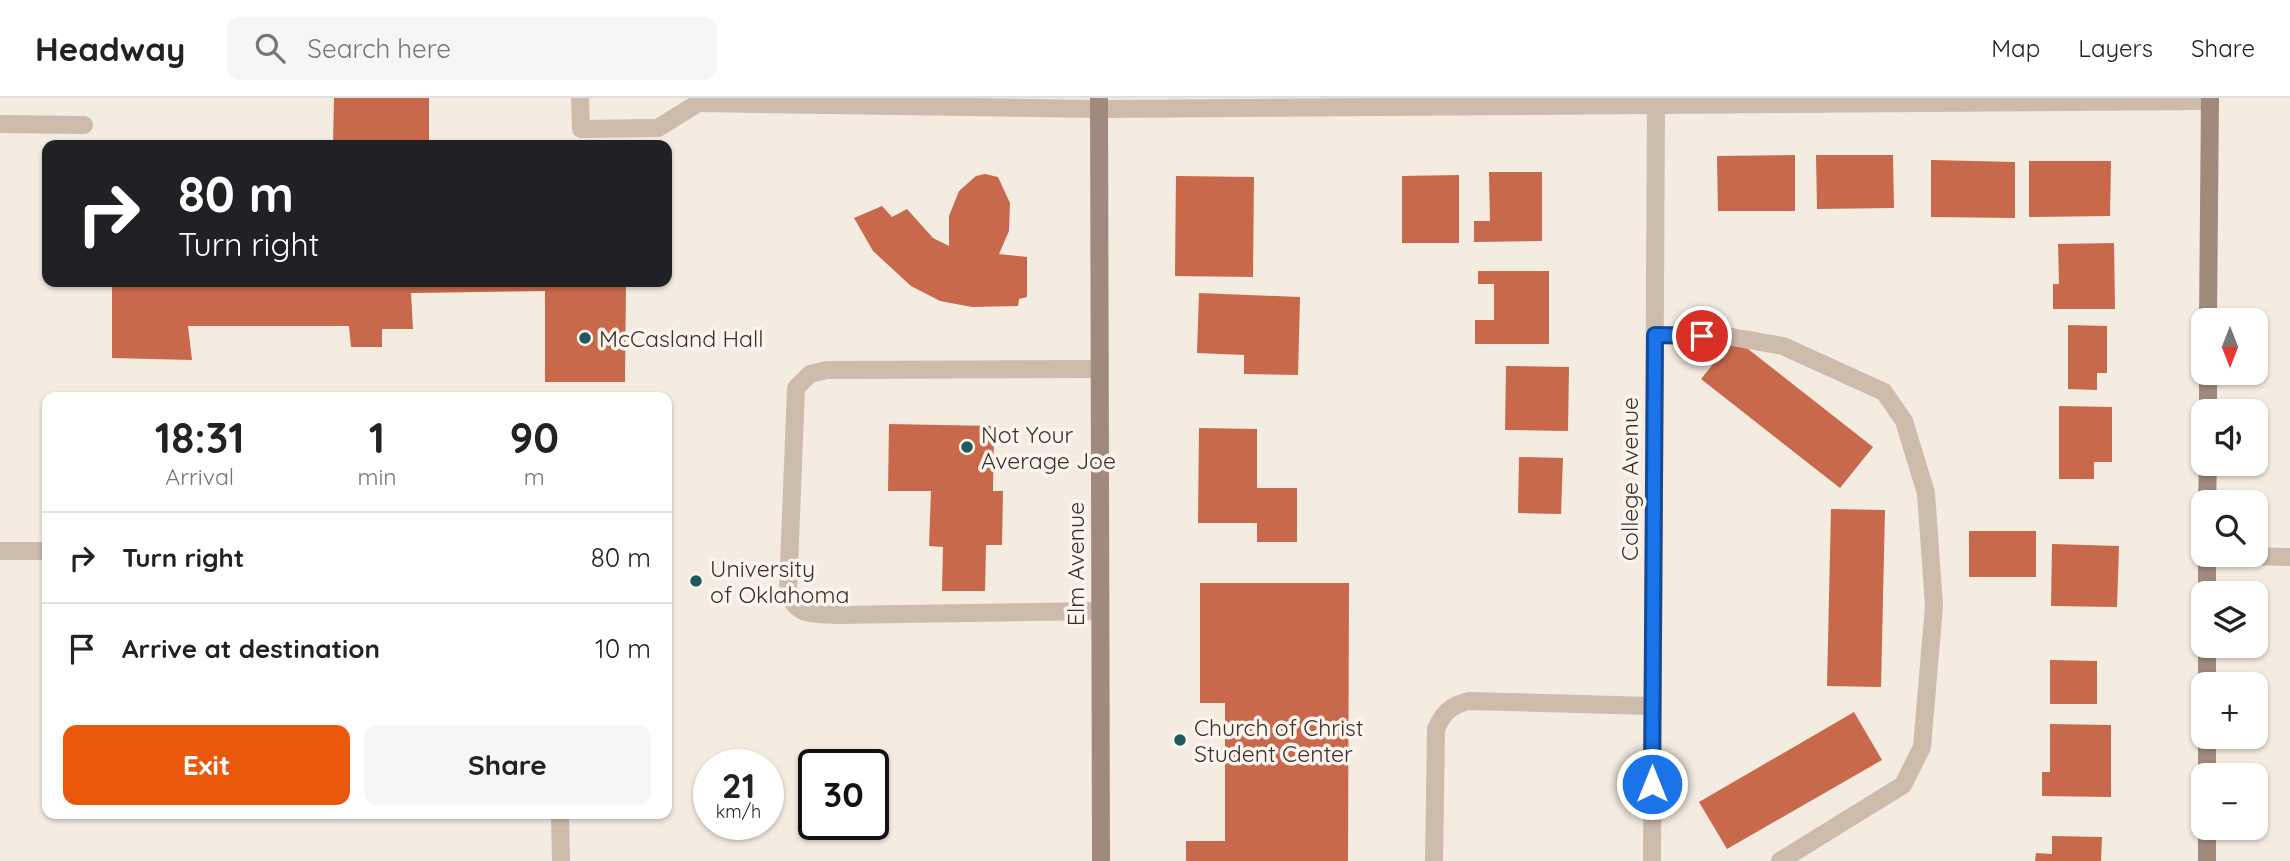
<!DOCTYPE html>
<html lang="en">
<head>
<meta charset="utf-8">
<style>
  :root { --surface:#fff; --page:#f6f6f6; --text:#222; --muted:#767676; --line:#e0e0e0; --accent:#ea580c }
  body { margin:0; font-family:Quicksand,sans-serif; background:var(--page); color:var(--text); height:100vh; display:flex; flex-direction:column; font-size:26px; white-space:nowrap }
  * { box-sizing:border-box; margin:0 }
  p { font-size:23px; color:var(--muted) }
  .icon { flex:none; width:38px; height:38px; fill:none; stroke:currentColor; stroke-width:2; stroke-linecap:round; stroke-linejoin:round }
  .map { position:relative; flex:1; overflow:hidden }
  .sheet { position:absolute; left:42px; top:294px; width:630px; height:427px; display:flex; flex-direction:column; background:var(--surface); border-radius:14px; box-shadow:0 2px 5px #0004 }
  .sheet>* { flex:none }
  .banner { position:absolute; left:42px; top:42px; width:630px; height:147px; border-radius:14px; box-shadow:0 2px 5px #0004; background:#202124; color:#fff; overflow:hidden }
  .needle { width:46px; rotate:180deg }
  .buttons { position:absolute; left:2191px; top:210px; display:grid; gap:14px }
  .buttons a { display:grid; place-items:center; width:77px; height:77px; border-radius:14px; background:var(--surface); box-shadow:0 2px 5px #0004; font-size:35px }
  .speed { position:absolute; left:693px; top:651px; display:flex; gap:14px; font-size:35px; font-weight:700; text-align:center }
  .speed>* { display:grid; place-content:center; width:91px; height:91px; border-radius:50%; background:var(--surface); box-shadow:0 2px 5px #0004; line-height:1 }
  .speed small { font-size:18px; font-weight:400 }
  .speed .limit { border:4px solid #111; border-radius:10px; background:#fff; color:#111 }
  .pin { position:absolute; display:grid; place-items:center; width:60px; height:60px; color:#fff; margin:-30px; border:4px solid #fff; border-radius:50%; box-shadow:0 2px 7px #0007 }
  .me { position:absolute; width:77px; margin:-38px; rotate:0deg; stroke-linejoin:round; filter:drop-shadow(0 0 5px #0008) }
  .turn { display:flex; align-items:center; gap:24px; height:147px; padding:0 21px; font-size:32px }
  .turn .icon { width:91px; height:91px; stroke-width:2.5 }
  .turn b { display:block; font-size:49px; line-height:60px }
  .eta { display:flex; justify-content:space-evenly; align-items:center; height:119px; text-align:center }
  .eta b { font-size:42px; font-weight:700; line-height:49px }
  .primary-button { display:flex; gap:14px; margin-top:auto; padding:14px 21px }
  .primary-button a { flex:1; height:80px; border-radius:14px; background:var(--accent); color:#fff; font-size:28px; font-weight:700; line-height:80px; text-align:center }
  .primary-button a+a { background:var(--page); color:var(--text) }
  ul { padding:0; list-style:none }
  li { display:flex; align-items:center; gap:21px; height:91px; padding:0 21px; border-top:2px solid var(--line) }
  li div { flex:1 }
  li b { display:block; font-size:26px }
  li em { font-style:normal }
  header { display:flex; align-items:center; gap:42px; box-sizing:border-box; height:98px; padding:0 35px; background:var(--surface); border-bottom:2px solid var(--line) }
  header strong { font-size:33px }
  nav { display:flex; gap:38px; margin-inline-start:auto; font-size:24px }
  .search { width:490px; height:63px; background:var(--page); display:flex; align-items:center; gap:18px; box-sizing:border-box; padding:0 24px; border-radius:14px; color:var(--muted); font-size:26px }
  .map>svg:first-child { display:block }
  .building { fill:#c8694b }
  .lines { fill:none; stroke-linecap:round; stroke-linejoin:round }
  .lane { stroke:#cdbbac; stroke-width:18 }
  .street { stroke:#cdbbac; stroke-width:18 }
  .secondary { stroke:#a18a7d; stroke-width:18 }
  .route-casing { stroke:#114b97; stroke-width:18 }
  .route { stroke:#1a73e8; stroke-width:12 }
  .poi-dot { fill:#1f5a5e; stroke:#fbf5ee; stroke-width:2.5 }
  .labels { text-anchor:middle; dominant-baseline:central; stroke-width:7; stroke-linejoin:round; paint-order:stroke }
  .poi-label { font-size:23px; fill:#3b302b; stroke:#fbf5ee; text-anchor:start }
  .street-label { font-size:23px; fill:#3b302b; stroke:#fbf5ee }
</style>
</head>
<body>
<header>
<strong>Headway</strong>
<div class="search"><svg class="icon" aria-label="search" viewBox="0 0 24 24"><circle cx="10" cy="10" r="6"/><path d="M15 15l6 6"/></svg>Search here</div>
<nav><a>Map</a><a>Layers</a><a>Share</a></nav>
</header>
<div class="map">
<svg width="2290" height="763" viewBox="0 0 2290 763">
  <rect width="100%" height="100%" fill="#f4ebe1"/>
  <g class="building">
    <polygon points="334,0 429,0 429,47 333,47"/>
    <polygon points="1795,57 1795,113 1718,113 1717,58"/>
    <polygon points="1816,57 1893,57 1894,110 1817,111"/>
    <polygon points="1931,62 2015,64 2015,120 1931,119"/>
    <polygon points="2029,63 2111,63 2110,118 2029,119"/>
    <polygon points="1489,74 1542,74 1542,143 1474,144 1474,123 1490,123"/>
    <polygon points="985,76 998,79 1010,105 1009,133 999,156 1027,159 1027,199 1019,201 1018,208 972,209 940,203 911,188 873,153 854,120 882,108 892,119 907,111 933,140 949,148 949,118 959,93 976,78"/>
    <polygon points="1459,77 1459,145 1402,145 1402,78"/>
    <polygon points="1176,78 1254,79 1253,179 1175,178"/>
    <polygon points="2114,145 2115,211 2053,211 2053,186 2059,186 2058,146"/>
    <polygon points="1478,173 1549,173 1549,246 1475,246 1475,222 1494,222 1494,186 1478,186"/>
    <polygon points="112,184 626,184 625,284 545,284 545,193 411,195 413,231 382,231 382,249 351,249 349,228 188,228 192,262 112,260"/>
    <polygon points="1199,195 1300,199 1298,277 1244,276 1244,257 1197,255"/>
    <polygon points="2068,227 2107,228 2107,275 2097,275 2097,292 2068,291"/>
    <polygon points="1734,240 1873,349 1840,390 1701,281"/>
    <polygon points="1506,268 1569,269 1568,333 1505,332"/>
    <polygon points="2059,308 2112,309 2112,364 2094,364 2094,381 2059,381"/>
    <polygon points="889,326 994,328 993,393 1003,393 1002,447 986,447 985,493 942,493 943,449 929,448 931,393 888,393"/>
    <polygon points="1199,330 1257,331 1257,390 1297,390 1297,444 1257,444 1257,425 1198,425"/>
    <polygon points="1519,359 1563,360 1561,416 1518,415"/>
    <polygon points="1831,411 1885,412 1881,589 1827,588"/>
    <rect x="1969" y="433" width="67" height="46"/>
    <polygon points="2052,446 2119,448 2117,509 2051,508"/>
    <polygon points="1200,485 1349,485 1348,763 1186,763 1186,743 1225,743 1225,605 1200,605"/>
    <polygon points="2050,562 2097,563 2097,606 2050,606"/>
    <polygon points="1854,614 1882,662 1727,751 1699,704"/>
    <polygon points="2050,626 2111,627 2111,699 2042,698 2042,674 2050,674"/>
    <polygon points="2052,738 2102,739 2101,763 2035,763 2036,755 2052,756"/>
  </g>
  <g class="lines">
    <g class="lane">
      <polyline points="580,0 581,31 658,30 698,5"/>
      <polyline points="1655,237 1726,238 1783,248 1884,294 1904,323 1926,395 1934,508 1922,649 1903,687 1780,763"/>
      <path d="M1099,271L827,272L810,276L796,290L788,494C797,520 813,515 838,517L1099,513"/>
      <path d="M1434,763L1436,631C1443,615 1451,607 1469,603L1652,608"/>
    </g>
    <g class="street">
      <polyline points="698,0 698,5 1099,11 2210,3"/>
      <polyline points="0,26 84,27"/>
      <polyline points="0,453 47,453"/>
      <polyline points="2207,457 2290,459"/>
      <polyline points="560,716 561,763"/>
      <polyline points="1652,763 1656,0"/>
    </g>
    <g class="secondary">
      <polyline points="1099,0 1101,763"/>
      <polyline points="2208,222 2210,0"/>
      <polyline points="2208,313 2208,275"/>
      <polyline points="2207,404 2208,366"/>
      <polyline points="2207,495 2207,457"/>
      <polyline points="2207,586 2207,548"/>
      <polyline points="2207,677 2207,639"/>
      <polyline points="2207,763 2207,730"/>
    </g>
  </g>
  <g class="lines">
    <defs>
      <polyline id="route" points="1652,686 1655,237 1702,238"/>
    </defs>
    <use href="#route" class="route-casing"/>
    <use href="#route" class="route"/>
  </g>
  <g class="poi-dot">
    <circle cx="585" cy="240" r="7"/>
    <circle cx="967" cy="349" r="7"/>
    <circle cx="696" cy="483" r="7"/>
    <circle cx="1180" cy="642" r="7"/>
  </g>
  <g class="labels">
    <g class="poi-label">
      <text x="599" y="240">McCasland Hall</text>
      <text x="981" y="336">Not Your<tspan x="981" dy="26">Average Joe</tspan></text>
      <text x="710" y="470">University<tspan x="710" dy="26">of Oklahoma</tspan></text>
      <text x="1194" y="629">Church of Christ<tspan x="1194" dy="26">Student Center</tspan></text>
    </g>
    <g class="street-label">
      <text transform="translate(1629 381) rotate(-90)">College Avenue</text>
      <text transform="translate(1075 466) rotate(-90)">Elm Avenue</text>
    </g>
  </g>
</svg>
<div class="buttons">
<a><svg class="needle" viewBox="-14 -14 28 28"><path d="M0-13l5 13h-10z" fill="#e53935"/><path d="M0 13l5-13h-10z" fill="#767676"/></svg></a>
<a><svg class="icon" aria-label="sound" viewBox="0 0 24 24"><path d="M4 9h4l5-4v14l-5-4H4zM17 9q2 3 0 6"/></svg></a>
<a><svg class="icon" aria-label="search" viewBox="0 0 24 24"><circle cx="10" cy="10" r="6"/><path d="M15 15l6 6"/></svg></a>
<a><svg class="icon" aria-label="layers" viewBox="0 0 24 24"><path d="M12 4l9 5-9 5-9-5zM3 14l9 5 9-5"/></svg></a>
<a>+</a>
<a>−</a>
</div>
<div class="speed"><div>21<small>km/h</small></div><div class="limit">30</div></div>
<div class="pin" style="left:1702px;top:238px;background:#d93025"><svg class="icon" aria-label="arrive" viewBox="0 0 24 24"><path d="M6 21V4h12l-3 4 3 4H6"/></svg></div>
<svg class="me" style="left:1652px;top:686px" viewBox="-20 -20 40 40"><circle r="17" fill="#1a73e8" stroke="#fff" stroke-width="3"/><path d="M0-11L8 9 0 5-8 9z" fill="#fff"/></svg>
<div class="banner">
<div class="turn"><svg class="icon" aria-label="right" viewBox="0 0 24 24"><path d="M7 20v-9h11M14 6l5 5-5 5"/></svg><div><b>80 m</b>Turn right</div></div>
</div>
<section class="sheet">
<div class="eta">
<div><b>18:31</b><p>Arrival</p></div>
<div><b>1</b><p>min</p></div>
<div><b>90</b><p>m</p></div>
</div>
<ul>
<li><svg class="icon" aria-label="right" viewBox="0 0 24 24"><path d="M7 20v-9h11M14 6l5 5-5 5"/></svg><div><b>Turn right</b></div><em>80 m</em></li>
<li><svg class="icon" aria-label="arrive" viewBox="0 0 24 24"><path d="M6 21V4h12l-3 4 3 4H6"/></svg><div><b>Arrive at destination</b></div><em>10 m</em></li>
</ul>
<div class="primary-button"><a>Exit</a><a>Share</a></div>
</section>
</div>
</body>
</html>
